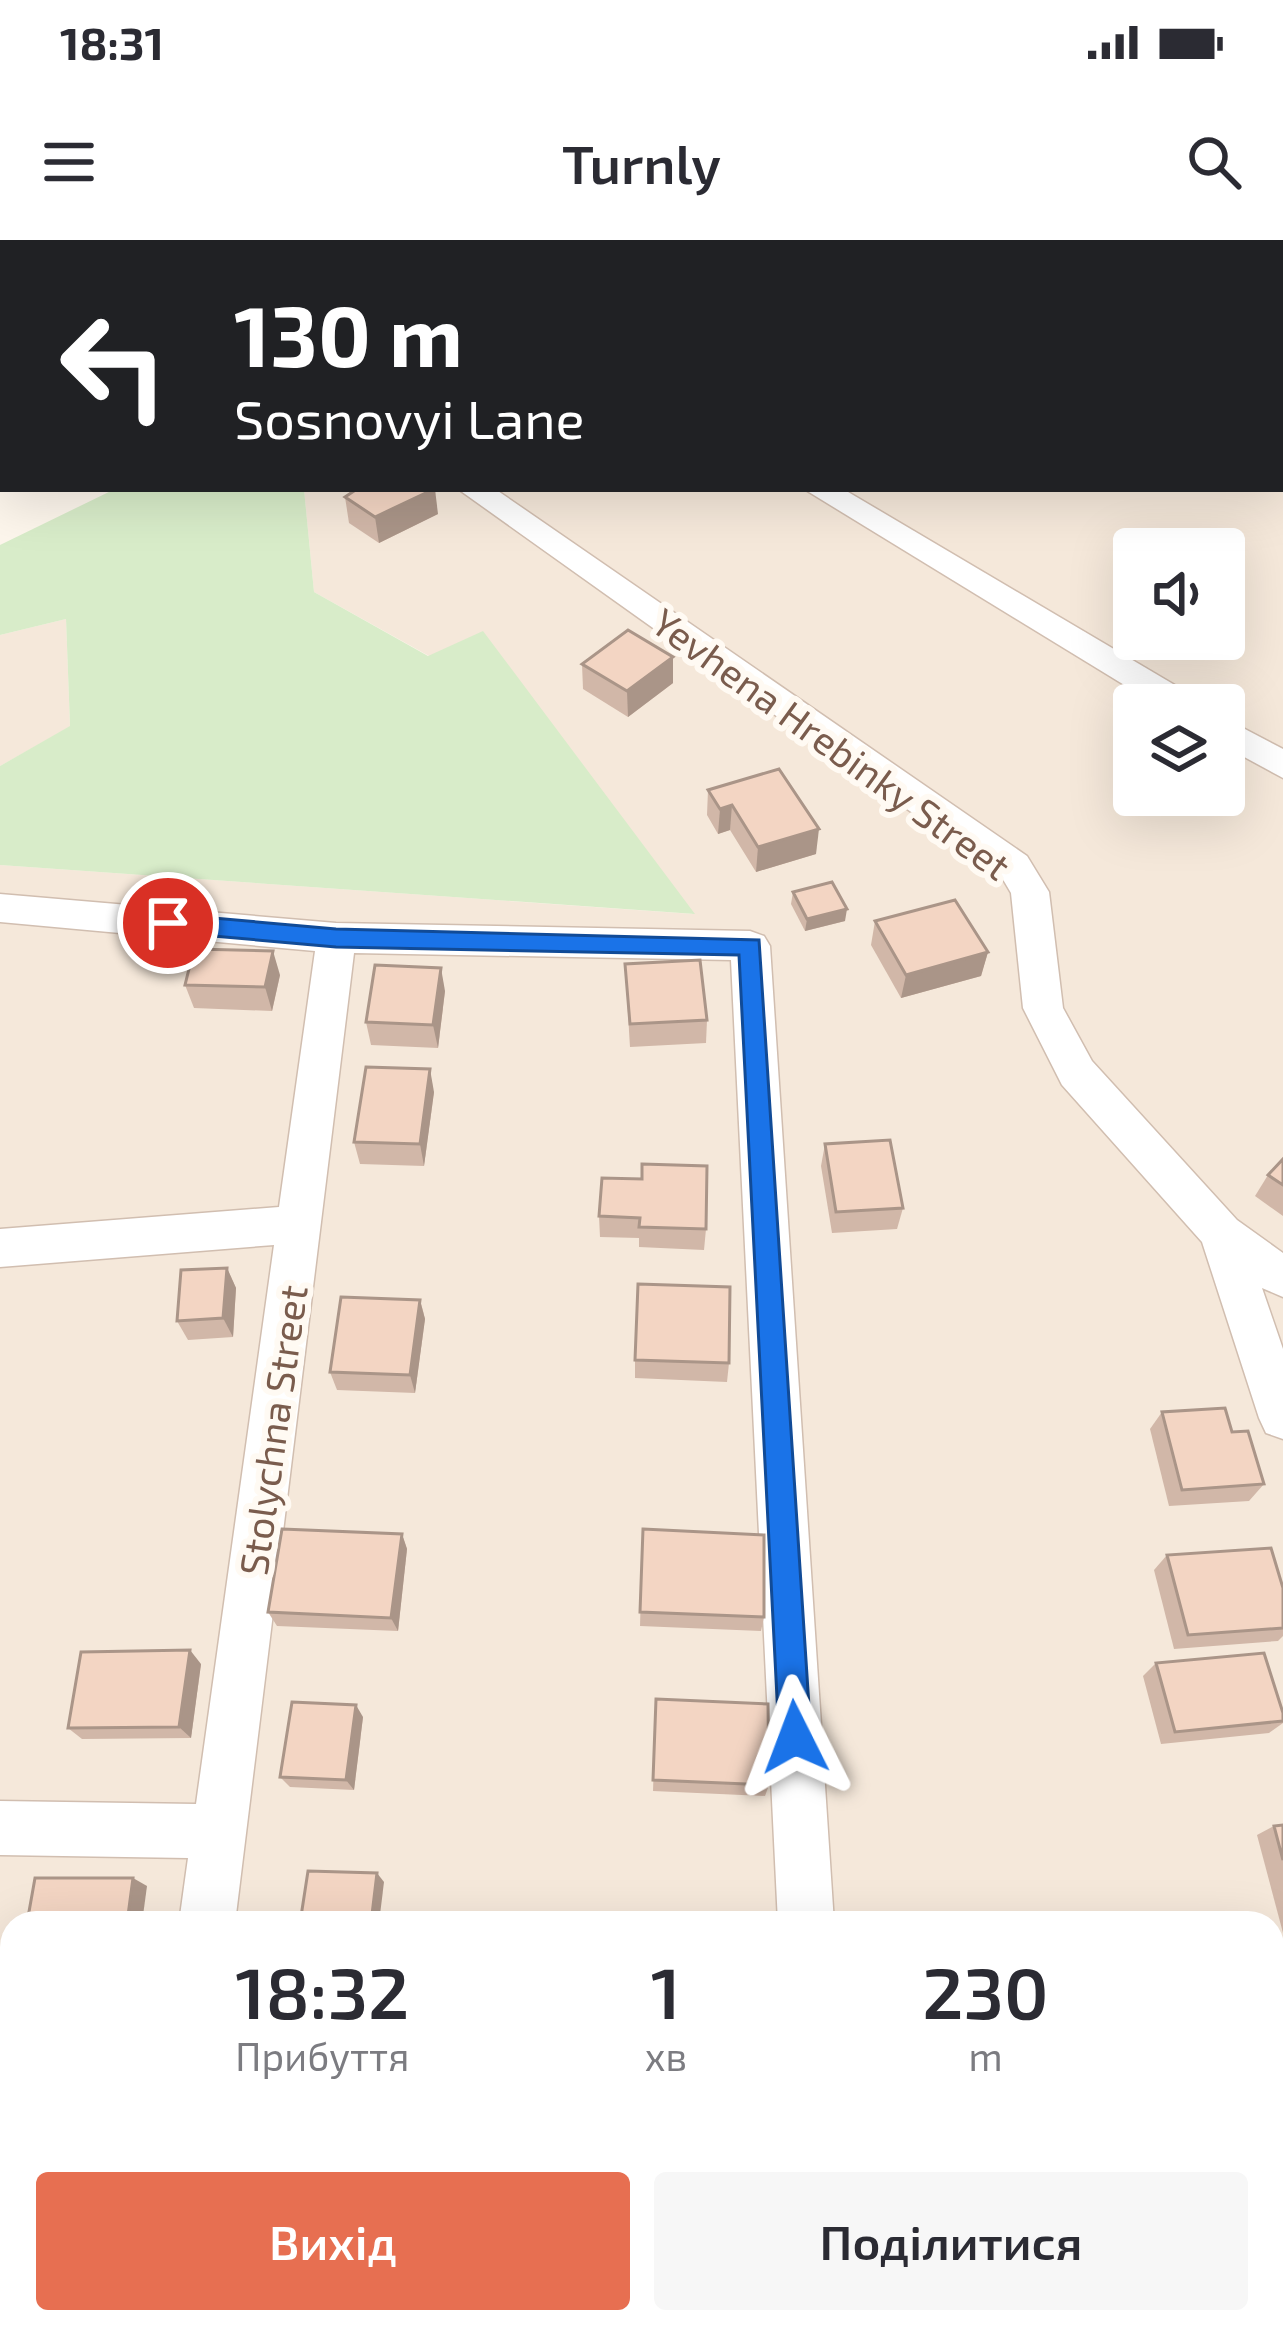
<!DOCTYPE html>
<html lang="uk">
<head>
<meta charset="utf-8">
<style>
  :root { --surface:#fff; --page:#f7f7f7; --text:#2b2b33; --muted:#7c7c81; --accent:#e76f51 }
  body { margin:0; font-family:"Exo 2",sans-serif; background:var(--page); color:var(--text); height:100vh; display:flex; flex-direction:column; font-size:45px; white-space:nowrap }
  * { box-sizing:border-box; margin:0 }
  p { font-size:39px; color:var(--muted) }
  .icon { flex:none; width:66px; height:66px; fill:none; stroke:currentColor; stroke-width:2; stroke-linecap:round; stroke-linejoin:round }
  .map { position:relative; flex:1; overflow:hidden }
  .drawer { position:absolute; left:0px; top:1671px; width:1284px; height:423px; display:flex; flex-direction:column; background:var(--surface); border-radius:36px 36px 0 0; box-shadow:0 12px 48px #0002 }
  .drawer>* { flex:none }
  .guide { position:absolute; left:0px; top:0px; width:1284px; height:252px; box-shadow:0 12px 48px #0002; background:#202124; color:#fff; overflow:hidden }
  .controls { position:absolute; left:1113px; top:288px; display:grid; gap:24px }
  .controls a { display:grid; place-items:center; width:132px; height:132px; border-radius:12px; background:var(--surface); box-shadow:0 12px 48px #0002; font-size:60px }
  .pin { position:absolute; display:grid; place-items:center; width:102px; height:102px; color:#fff; margin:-51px; border:6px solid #fff; border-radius:50%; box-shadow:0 3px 12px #0007 }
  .me { position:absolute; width:132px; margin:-66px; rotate:357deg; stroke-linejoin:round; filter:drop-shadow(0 0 9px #0008) }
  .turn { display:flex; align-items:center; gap:42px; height:252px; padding:0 36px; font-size:54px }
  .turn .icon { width:156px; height:156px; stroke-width:2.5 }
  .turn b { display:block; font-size:84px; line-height:102px }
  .eta { display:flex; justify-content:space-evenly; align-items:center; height:204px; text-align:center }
  .eta b { font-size:72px; font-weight:600; line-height:84px }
  .primary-button { display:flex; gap:24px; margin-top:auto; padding:24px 36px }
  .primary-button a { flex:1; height:138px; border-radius:12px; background:var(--accent); color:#fff; font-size:48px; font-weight:600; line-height:138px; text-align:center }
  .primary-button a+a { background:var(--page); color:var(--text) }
  .status { display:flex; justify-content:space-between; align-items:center; height:84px; padding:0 60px; background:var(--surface); direction:ltr }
  .status svg { height:33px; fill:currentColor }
  header { display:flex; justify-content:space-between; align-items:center; height:156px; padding:0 36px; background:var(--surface); font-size:54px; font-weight:600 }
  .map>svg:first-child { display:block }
  .residential { fill:#f5e8da; fill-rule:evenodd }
  .green { fill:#d8ecc9 }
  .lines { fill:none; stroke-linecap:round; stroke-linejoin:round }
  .minor-casing { stroke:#d1beb0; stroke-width:3 }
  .minor { fill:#fff; fill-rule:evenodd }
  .wall { fill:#d1b7a8 }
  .shaded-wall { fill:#aa9588 }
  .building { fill:#f3d5c3; stroke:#aa9588; stroke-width:3 }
  .route { fill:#1a73e8; stroke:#114b97; stroke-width:3 }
  .labels { text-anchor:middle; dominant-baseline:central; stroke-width:12; stroke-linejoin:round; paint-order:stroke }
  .street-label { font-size:39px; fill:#7a5c4d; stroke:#fffaf3 }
</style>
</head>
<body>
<div class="status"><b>18:31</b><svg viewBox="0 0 49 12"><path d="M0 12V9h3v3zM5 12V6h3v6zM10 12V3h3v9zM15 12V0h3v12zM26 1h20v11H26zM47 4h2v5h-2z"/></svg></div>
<header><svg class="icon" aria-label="menu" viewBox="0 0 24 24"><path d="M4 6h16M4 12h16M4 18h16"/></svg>Turnly<svg class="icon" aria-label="search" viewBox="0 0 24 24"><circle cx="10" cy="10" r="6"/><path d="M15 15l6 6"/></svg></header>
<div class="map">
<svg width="1283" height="2093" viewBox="0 0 1283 2093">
  <rect width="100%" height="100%" fill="#fdf6ec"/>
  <g class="residential">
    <path d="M409,0H1283V2093H0V625L693,674L429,416L314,352L304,249H1281V3H404ZM1134,309H1224V399H1134ZM1134,465H1224V555H1134ZM12,1683H1272V2082H12Z"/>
    <polygon points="66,379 70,487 0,526 0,395"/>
  </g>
  <polygon class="green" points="115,249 304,249 314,352 428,416 483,391 695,674 0,625 0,526 70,486 66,379 0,395 0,305"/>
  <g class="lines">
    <defs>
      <g id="minor">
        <polygon points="406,0 437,0 404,3"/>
        <polygon points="867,0 899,0 901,3 869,3"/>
        <rect x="1281" y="194" width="2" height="19"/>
        <polygon points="458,249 495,249 1027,616 1049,652 1063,768 1092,821 1237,980 1283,1013 1283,1057 1262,1048 1283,1109 1283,1199 1266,1193 1259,1178 1202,1002 1062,845 1023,768 1011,653 1001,636"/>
        <polygon points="804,249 843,249 1195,457 1201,465 1157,465"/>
        <polygon points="1224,478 1283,509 1283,538 1224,506"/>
        <polygon points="0,654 336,683 750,691 764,696 770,706 834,1683 778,1683 731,720 354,713 235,1683 179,1683 188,1618 0,1615 0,1561 196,1564 274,1005 0,1027 0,989 279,967 315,711 0,682"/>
        <polygon points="124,2082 186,2082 185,2093 123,2093"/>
        <polygon points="797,2082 859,2082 860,2093 798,2093"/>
      </g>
    </defs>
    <use href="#minor" class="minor-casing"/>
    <use href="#minor" class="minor"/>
  </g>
  <g class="wall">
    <rect x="772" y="0" width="71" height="3"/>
    <polygon points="345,257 438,274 379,303 349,283"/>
    <polygon points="582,424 673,443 628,477 583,449"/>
    <polygon points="708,550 816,614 756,632 730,590 718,594 707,575"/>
    <polygon points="793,652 845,681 805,691 791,664"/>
    <polygon points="875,681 988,712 981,736 901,758 871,705"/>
    <polygon points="625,724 707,780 706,803 630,807"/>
    <polygon points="280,735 272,771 194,768 185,745"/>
    <polygon points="445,751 438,808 371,805 366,782"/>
    <polygon points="434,852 424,926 360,924 354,902"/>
    <polygon points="825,904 903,968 897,989 832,993 821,926"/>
    <polygon points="1283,919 1283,976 1255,956 1268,935"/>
    <polygon points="602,938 706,989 704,1010 639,1007 639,998 600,997 599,976"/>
    <polygon points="227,1028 236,1048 233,1097 188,1100 177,1081"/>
    <polygon points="420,1060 425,1079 415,1153 337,1150 330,1132"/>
    <polygon points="635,1120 729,1123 727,1142 635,1138"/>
    <polygon points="1162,1172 1232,1192 1264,1244 1249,1261 1169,1266 1150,1189"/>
    <polygon points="643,1289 764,1377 761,1391 640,1386"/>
    <polygon points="402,1294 407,1309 398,1391 277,1386 268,1372"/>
    <polygon points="1167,1315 1283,1348 1283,1396 1278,1401 1174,1409 1154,1330"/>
    <polygon points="1156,1423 1283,1481 1283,1483 1269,1493 1161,1504 1143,1436"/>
    <polygon points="201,1424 191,1498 82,1499 68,1488"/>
    <polygon points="656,1459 769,1545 765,1556 653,1551"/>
    <polygon points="363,1477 354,1550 290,1547 280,1537"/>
    <polygon points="1283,1585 1283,1693 1257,1595 1274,1586"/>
  </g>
  <g class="shaded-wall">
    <polygon points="819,0 843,0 843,3 814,3"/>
    <polygon points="435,249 438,274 379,303 375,277"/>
    <polygon points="673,417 673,443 628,477 627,451"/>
    <polygon points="732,565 730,590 718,594 720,569"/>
    <polygon points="819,589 816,614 756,632 758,607"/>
    <polygon points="847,669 845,681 805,691 807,679"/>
    <polygon points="273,711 280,735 272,771 265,747"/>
    <polygon points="988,712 981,736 901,758 906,735"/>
    <polygon points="441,728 445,751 438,808 433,785"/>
    <polygon points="430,829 434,852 424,926 420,904"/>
    <polygon points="227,1028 236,1048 233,1097 223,1078"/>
    <polygon points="420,1060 425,1079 415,1153 410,1135"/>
    <polygon points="402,1294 407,1309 398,1391 391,1378"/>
    <polygon points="190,1410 201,1424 191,1498 179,1487"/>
    <polygon points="356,1465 363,1477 354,1550 346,1540"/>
    <polygon points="377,1633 384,1642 379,1683 371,1683"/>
    <polygon points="133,1638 147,1646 142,1683 127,1683"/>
    <polygon points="299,2082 308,2082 307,2093 297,2093"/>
  </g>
  <g class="building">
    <polygon points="1281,76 1283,77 1283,133 1281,135"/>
    <polygon points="357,249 434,249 375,277 345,257"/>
    <polygon points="628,390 673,417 627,451 582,424"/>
    <polygon points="779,529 819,589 758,607 732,565 720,569 708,550"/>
    <polygon points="832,642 847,669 807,679 793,652"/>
    <polygon points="955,660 988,712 906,735 875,681"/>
    <polygon points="194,709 273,711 265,747 185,745"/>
    <polygon points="700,720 707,780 630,784 625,724"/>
    <polygon points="375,725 441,728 433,785 366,782"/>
    <polygon points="366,827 430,829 420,904 354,902"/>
    <polygon points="890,900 903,968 836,972 825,904"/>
    <polygon points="1283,919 1283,945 1268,935"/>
    <polygon points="642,924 707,926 706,989 639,987 640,978 599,976 602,938 642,939"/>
    <polygon points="227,1028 223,1078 177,1081 181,1030"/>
    <polygon points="638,1044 730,1047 729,1123 635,1120"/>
    <polygon points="341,1057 420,1060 410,1135 330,1132"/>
    <polygon points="1225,1168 1232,1192 1248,1191 1264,1244 1182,1250 1162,1172"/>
    <polygon points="282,1289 402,1294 391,1378 268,1372"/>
    <polygon points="643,1289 764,1295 764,1377 640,1372"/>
    <polygon points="1271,1308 1283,1348 1283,1388 1188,1395 1167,1315"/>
    <polygon points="190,1410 179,1487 68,1488 81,1412"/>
    <polygon points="1264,1413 1283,1473 1283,1481 1175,1492 1156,1423"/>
    <polygon points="656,1459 768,1464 769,1545 653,1540"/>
    <polygon points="292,1462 356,1465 346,1540 280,1537"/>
    <polygon points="1283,1585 1283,1620 1274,1586"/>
    <polygon points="308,1631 377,1633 371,1683 300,1683"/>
    <polygon points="35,1638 133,1638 127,1683 27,1683"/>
    <polygon points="12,1767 12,1790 8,1790"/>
    <polygon points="1283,1785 1283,1896 1272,1897 1272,1787"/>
    <polygon points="221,2082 299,2082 297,2093 220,2093"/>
  </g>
  <polygon class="route" points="168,674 336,689 759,700 811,1497 806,1508 795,1513 784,1508 779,1497 739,715 336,707 168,692 156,683"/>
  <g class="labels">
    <g class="street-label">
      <text transform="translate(832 503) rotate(36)">Yevhena Hrebinky Street</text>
      <text transform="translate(272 1190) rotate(-82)">Stolychna Street</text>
    </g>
  </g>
</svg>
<div class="controls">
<a><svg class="icon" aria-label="sound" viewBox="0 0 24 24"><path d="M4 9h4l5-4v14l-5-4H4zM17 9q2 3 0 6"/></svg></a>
<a><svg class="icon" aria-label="layers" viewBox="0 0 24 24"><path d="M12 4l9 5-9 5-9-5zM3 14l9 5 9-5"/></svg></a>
</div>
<div class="pin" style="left:168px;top:683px;background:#d93025"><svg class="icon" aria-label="arrive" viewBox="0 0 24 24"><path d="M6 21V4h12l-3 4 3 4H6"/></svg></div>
<svg class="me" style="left:795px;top:1497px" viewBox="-20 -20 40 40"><path d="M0-17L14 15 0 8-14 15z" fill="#1a73e8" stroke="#fff" stroke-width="4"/></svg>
<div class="guide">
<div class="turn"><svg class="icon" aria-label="left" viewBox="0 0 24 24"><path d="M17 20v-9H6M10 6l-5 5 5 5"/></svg><div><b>130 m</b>Sosnovyi Lane</div></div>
</div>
<section class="drawer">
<div class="eta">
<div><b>18:32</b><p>Прибуття</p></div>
<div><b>1</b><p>хв</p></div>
<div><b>230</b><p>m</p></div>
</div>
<div class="primary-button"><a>Вихід</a><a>Поділитися</a></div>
</section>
</div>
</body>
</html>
